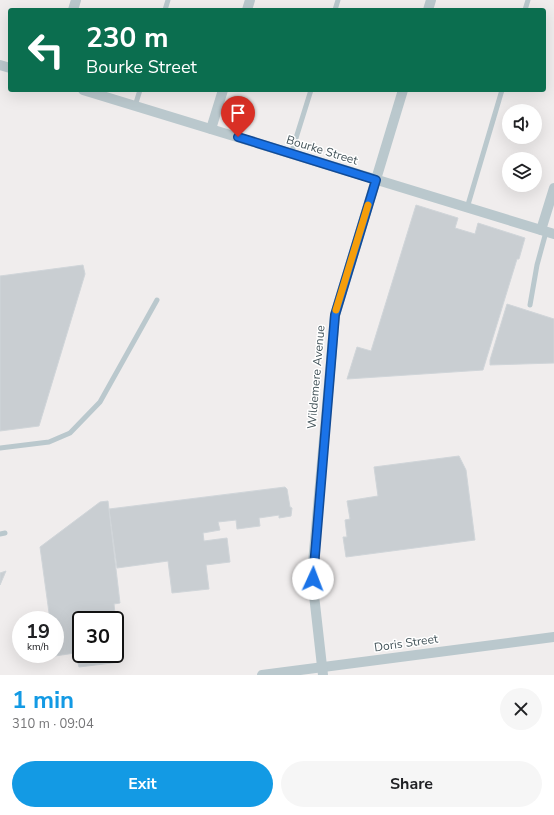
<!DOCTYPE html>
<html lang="en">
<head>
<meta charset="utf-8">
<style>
  :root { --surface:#fff; --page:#f6f6f6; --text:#202124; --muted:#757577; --accent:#139ae4 }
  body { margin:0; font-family:"Nunito Sans",sans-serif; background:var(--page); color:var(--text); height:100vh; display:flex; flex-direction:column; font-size:15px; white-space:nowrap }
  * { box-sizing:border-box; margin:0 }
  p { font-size:13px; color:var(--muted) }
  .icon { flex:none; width:22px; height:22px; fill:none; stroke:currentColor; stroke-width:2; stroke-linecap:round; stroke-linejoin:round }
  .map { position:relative; height:675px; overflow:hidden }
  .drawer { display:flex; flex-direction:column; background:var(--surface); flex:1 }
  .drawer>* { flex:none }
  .hud { position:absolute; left:8px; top:8px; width:538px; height:84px; border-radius:4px; box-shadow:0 4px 16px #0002; background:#0b6e4f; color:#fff; overflow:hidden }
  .tools { position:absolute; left:502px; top:104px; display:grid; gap:8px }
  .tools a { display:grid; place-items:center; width:40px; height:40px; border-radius:50%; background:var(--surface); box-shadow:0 4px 16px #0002; font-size:20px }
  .speed { position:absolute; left:12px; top:611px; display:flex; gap:8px; font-size:20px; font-weight:700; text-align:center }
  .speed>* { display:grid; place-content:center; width:52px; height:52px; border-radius:50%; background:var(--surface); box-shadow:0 4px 16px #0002; line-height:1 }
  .speed small { font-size:10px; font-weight:400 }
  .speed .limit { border:2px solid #111; border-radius:6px; background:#fff; color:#111 }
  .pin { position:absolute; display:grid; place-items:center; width:34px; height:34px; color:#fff; margin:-41px -17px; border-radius:50% 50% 50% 0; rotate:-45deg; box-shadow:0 0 4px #0007 }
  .pin .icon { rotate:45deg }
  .me { position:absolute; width:44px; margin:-22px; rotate:2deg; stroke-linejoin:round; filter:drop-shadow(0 0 3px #0008) }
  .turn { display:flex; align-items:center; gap:14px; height:84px; padding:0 12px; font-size:18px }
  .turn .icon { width:52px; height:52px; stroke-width:2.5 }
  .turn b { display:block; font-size:28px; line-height:34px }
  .round { display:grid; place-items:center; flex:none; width:42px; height:42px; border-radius:21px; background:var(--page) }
  .summary { display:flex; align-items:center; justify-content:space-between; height:68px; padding:0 12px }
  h1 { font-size:24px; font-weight:700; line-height:30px; color:var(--accent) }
  .primary-button { display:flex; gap:8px; margin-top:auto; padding:8px 12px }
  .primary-button a { flex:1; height:46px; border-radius:24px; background:var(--accent); color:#fff; font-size:16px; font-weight:700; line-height:46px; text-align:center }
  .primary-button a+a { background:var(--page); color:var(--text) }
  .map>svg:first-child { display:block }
  .building { fill:#c9ced2; stroke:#d0d5d9; fill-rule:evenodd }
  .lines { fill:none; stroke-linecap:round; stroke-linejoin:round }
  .service { stroke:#bac8cd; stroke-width:5 }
  .minor { stroke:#bac8cd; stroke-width:10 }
  .route-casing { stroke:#114b97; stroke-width:10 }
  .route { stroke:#1a73e8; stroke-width:7 }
  .slow { stroke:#f59e0b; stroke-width:7 }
  .labels { text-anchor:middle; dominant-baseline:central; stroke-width:3; stroke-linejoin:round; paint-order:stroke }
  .street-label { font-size:12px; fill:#45555b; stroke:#fff }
</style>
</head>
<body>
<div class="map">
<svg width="554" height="675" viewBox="0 0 554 675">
  <rect width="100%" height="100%" fill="#f0eded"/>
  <g class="building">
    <polygon points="416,205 458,218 455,228 475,234 478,223 525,238 519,259 517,259 483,370 347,379 357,347 371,351"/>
    <polygon points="83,265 85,274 39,426 0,431 0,276"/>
    <polygon points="507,304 554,319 554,363 490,365 490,360"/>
    <polygon points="459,456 466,470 475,540 346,557 343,537 347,537 345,520 350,519 347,501 378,496 374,467"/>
    <polygon points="285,487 287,489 290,507 292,508 291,516 279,518 279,515 259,518 260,526 237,529 236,520 218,522 220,530 203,533 204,541 227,538 230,562 206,565 209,589 172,593 168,561 117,568 109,509"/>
    <path d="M108,501L120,603L114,604L120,662L79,667L75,653L55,656V620H50L40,547L100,502ZM81,620H115V654H81Z"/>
    <polygon points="6,571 0,585 0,573"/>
  </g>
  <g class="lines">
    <g class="service">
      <polyline points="165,10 168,0"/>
      <polyline points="335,10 338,0"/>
      <polyline points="525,10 528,0"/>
      <polyline points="135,106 140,90"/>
      <polyline points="291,154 311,90"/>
      <polyline points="467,208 502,90"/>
      <polyline points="530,305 537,265 546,232"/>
      <polyline points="0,448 49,442 70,433 100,402 157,300"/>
      <polyline points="0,534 5,533"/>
    </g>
    <g class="minor">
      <polyline points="73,10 76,0"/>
      <polyline points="247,10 250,0"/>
      <polyline points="428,10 431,0"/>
      <polyline points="0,65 10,68"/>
      <polyline points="83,90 554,234"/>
      <polyline points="211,129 223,90"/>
      <polyline points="541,230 554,188"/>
      <polyline points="262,675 554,637"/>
      <polyline points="323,675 314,595 313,563 335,315 403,90"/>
    </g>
  </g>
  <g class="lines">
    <defs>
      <polyline id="route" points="238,137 376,180 335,315 313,579"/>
    </defs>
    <use href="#route" class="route-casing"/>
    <use href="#route" class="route"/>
    <polyline class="slow" points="336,310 368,205"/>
  </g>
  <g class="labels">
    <g class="street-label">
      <text transform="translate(322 150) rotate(17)">Bourke Street</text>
      <text transform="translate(316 377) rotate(-85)">Wildemere Avenue</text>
      <text transform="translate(406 643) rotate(-8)">Doris Street</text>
    </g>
  </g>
</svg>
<div class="tools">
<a><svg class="icon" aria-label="sound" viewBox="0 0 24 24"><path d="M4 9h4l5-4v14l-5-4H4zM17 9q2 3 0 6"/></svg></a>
<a><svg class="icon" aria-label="layers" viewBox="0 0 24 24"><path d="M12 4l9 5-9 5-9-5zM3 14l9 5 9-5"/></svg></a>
</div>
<div class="speed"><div>19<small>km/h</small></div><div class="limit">30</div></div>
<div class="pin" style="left:238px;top:137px;background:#d93025"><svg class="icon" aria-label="arrive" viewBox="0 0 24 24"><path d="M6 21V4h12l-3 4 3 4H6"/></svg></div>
<svg class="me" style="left:313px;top:579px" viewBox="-20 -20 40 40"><circle r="19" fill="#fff"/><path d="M0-13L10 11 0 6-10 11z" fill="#1a73e8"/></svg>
<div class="hud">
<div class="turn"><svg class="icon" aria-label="left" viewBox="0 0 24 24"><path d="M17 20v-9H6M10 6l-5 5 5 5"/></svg><div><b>230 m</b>Bourke Street</div></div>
</div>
</div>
<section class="drawer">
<div class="summary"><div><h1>1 min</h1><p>310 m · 09:04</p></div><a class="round"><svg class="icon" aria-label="close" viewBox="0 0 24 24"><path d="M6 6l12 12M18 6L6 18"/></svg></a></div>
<div class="primary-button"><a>Exit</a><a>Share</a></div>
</section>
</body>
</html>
